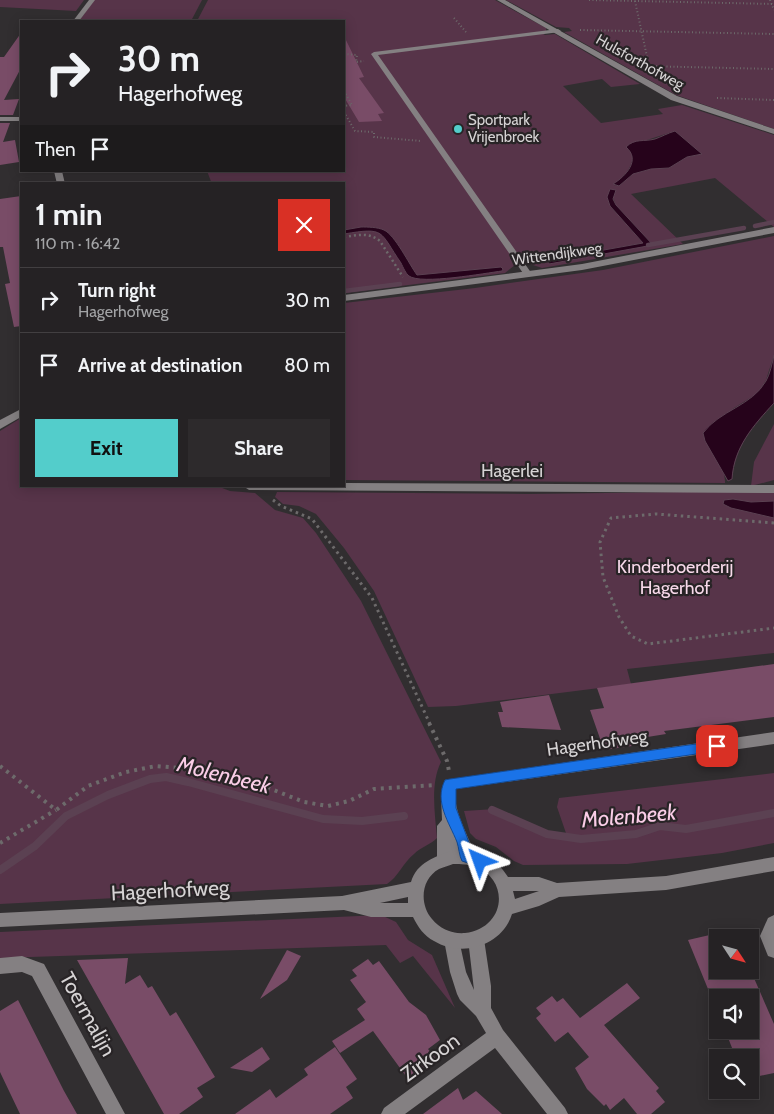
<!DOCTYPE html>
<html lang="en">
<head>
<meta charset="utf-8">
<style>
  :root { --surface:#252224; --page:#2d2a2c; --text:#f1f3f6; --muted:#a3a4a6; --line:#423f41; --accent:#53cdcb }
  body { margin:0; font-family:Cabin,sans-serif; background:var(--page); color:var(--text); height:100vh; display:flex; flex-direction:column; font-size:19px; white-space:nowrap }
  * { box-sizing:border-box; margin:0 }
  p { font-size:16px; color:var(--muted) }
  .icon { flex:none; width:28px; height:28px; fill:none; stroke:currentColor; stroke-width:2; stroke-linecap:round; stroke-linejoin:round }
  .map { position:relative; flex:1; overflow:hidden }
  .panel { position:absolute; left:20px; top:182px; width:325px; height:305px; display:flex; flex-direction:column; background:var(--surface); border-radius:0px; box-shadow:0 2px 12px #0003,0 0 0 1px var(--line) }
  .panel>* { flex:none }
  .hud { position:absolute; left:20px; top:20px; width:325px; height:152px; border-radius:0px; box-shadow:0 2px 12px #0003,0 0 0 1px var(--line); background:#252224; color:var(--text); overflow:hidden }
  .needle { width:32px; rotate:126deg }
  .fabs { position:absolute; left:709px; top:929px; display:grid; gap:10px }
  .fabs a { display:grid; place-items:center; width:50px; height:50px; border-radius:0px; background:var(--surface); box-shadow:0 2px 12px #0003,0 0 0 1px var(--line); font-size:25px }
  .pin { position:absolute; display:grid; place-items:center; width:42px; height:42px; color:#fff; margin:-21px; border-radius:10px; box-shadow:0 2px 8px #0006 }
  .me { position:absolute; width:55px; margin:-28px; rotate:317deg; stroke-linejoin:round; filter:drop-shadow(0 0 4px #0008) }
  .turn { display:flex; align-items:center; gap:18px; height:105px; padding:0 15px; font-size:22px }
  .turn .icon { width:65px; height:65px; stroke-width:2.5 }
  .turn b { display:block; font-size:35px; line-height:42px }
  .then { display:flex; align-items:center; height:48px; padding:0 15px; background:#0003; gap:10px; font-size:19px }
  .round { display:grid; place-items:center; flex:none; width:52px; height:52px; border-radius:0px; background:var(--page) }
  .head { display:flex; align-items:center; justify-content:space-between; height:85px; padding:0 15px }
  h1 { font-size:30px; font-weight:800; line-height:38px }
  .button { display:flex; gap:10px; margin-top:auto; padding:10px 15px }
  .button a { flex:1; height:58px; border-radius:0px; background:var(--accent); color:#111; font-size:20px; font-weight:800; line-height:58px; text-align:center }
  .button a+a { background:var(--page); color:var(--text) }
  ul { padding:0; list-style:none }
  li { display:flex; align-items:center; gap:15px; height:65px; padding:0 15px; border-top:1px solid var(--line) }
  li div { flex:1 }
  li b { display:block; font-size:19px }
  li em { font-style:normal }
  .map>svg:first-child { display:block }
  .green { fill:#573449; fill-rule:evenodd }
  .water { fill:#26031b; stroke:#5b4152 }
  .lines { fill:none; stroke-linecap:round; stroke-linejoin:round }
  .stream-far1 { stroke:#5b4152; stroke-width:4.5 }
  .stream { stroke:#5b4152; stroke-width:8 }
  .building { fill:#794c67 }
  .path-far3 { stroke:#6d6a6b; stroke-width:2; stroke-dasharray:1 2.5; stroke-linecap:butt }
  .path-far2 { stroke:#6d6a6b; stroke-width:2.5; stroke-dasharray:2 3; stroke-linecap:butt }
  .path-far1 { stroke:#6d6a6b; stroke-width:3; stroke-dasharray:2.5 4; stroke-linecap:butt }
  .path { stroke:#6d6a6b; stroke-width:4; stroke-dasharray:3 5; stroke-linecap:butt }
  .service { fill:#848082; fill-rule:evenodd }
  .minor { fill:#848082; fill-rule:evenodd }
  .tertiary { fill:#848082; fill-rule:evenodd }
  .route { fill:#1a73e8; stroke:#114b97 }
  .poi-dot { fill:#53cdcb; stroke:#282426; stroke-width:2 }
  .labels { text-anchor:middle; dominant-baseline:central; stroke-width:4.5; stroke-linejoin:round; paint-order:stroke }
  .far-street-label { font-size:15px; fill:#d6d3d4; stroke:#282426 }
  .far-poi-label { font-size:15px; fill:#d6d3d4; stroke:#282426; text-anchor:start }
  .street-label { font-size:18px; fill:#d6d3d4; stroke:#282426 }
  .park-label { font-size:18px; fill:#f8d9ea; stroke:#282426 }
  .near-street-label { font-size:21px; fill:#d6d3d4; stroke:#282426 }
  .near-water-label { font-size:22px; font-style:italic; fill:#facde7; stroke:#282426 }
</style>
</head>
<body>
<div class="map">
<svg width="774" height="1114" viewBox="0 0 774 1114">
  <rect width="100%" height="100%" fill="#312e30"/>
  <g class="green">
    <polygon points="0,0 84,0 76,11 0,7"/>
    <polygon points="94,0 202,0 191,21 79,21"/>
    <path d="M208,0H495L546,28V31L541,32L545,35L555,34L640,84L611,87L602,79L563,86L601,123L663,114L658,109L682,105L774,135V227L715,178L631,194L683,244L542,268L527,263L523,257L510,258L515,265L505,273L344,293V184H212L207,171H344V21H197ZM675,131L701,154L687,157L669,168L651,169L633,174L619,186L614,185C624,176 635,166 632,151L647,140ZM610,189L616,205L652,244L547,262L548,260L643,243L610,206Z"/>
    <polygon points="506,0 774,0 774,129 676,95 564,32 572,31 569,28 556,27"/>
    <path d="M774,236V355L766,380L758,393L734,408L703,433C708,449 726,466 725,483L344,480V303L475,288L603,270Z"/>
    <path d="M21,418V486H217L230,491L255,493L275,510L303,518L316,533L361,601L441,762C430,784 435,814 437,838C430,845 421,847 414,854C403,863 398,877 387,884L0,904V431Z"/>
    <polygon points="774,424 774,480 751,486 754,462"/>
    <polygon points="774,491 774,653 627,669 631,684 456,706 428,707 374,591 344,548 316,514 299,506 283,504 275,497 277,492 528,494"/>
    <polygon points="774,773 774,843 722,853 627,864 523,865 514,861 496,847 476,839 470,833 464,811 495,809 517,820 557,835 567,836 557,807 559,798"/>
    <polygon points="381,915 396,922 408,940 432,955 455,1008 413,956 400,963 386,945 0,958 0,932"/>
  </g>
  <g class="water">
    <path d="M675,131L702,154L687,157L669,168L651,169L633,174L619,186L613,184C626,176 641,160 626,147C635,138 644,142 655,139C661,137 668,133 675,131Z"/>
    <polygon points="610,189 616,190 613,199 616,205 653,245 549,264 548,260 643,243 610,206 607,197"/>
    <path d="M361,227C368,227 377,227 384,230C395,235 409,264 417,275L501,267L503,269L502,271C486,273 421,285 409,276C406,274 403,267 401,263C379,231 386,227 344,234V230Z"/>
    <path d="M774,355V403C753,426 734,447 732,479L728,481L705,441L703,433C720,410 752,406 766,381C770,374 772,364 774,355Z"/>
    <polygon points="733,499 751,502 774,501 774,518 731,508 723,504 724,500"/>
  </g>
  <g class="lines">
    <g class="stream-far1">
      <polyline points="755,226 774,222"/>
      <polyline points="648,245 744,228"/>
      <polyline points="344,291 400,284"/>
    </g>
    <g class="stream">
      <polyline points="492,810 547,834 581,839 636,834 660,826 686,829 774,813"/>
      <polyline points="0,870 35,846 66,816 108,795 150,779 166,777 188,782 323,819 362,821 404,816"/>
    </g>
  </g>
  <g class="building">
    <polygon points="21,33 21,68 4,100 19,99 13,115 0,115 0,57 4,57"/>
    <polygon points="344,36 364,77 359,78 384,113 378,114 382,121 359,122 344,97"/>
    <polygon points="0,123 10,123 3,142 15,140 19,162 0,165"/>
    <polygon points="21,196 21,326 14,327 5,284 10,283 3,247 0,247 0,199"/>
    <polygon points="774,664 774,717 664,731 666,734 629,740 632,746 604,750 590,710 604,708 597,688"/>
    <polygon points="549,695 561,730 502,727 498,712 503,712 500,702"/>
    <polygon points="714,934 718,942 718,970 750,969 774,1024 774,1073 750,1078 750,1058 736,1058 725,1030 750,1030 750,998 718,998 717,1011 688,940"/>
    <polygon points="287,950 301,956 287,980 260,999"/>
    <polygon points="128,958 125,984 140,975 148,988 152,986 170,1016 176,1012 215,1077 197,1088 203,1097 179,1114 164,1114 77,960"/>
    <polygon points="368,959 373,965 379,961 409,1002 426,1015 440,1040 428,1049 436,1059 408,1079 373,1031 340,1053 332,1041 365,1020 357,1009 366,1002 350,980 357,976 352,970"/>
    <polygon points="627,983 640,998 604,1025 659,1088 656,1091 665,1102 651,1114 637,1114 624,1098 610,1110 606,1104 604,1106 587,1089 575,1068 589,1057 568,1032 555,1042 536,1018 541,1014 536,1008 552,996 557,1002 563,998 580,1018"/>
    <polygon points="18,1000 64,1091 77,1114 20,1114 0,1072 0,1011"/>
    <polygon points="262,1047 270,1059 252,1072 230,1068"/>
    <polygon points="335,1047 357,1079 346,1087 353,1098 330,1114 235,1114 270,1089 276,1098 308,1075 304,1069"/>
    <polygon points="458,1088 463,1100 476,1091 502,1114 423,1114"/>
  </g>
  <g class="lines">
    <g class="path-far3">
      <polyline points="589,0 774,4"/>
      <polyline points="770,0 774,10"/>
      <polyline points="635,1 649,66"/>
      <polyline points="454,18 466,32"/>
      <polyline points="580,30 774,34"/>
      <polyline points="344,54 357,55 356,62 364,61"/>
      <polyline points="642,66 774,69"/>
      <polyline points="344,91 352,105 344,106"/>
      <polyline points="717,98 774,100"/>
      <polyline points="344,112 355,131 374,132 374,137 421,141"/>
    </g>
    <path class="path-far2" d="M344,237C357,235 369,232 380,241L403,277"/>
    <g class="path-far1">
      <polyline points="273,500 281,506 312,519 372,598 430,724"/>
      <polyline points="774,523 656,514 611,518 600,542 603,577 619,617 631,636 648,644 774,628"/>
    </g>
    <g class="path">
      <polyline points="429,723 447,761 449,771"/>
      <polyline points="0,766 56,810 88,786 126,772 156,766 190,769 256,783 304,802 328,806 349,801 374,789 435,785"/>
      <polyline points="0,843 56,810"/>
    </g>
    <polygon class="service" points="558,29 561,31 560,32 378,55 532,274 528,276 525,276 371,54 374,52"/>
    <g class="minor">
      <polygon points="89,0 95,0 79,21 73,21"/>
      <polygon points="497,0 505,0 677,96 774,129 774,134 671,100"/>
      <rect x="0" y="117" width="21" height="4"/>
      <polygon points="54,171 62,171 65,184 57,184"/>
      <polygon points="774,227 774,233 582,270 344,301 344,295 582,264"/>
      <polygon points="21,409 21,417 0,429 0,420"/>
      <polygon points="344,483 774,485 774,493 249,490 243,486 344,486"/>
      <path d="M774,732V744L456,789C452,812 469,834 475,857L473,862L467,864L461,862L460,859L459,862L445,865L439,863L437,858V826L442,820L441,795L445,780Z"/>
      <polygon points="774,915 774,958 768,956 760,936 768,918"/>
      <polygon points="476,931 482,934 484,939 491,986 491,1008 503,1030 565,1108 568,1114 547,1114 495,1048 405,1114 381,1114 384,1108 486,1033 476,1016 460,1000 457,994 450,972 444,940 446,935 452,932 458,935 466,972 474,990 468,939 470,934"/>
      <polygon points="22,956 44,964 125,1114 106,1114 32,976 22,972 0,974 0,958"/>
    </g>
    <path class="tertiary" d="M453,850C475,850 496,857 508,877H539L557,883L666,876L774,857V871L666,890L559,897L539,906L512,914C502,946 462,958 434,941C424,936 418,927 413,917H371L344,910L0,927V913L342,896L411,882C417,862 435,857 453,850ZM453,864C461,864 469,864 476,867C510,880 506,928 465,933C452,934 440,929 432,919C419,904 421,879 439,869C443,867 449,866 453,864ZM513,891H539L515,899ZM408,897V903H380Z"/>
  </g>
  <path class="route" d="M717,741L722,742L723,746L722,750L717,751L456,789V808L473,853L485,856L487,861L485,865L480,867L462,861C459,855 459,848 457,842C449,822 434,802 445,780L450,779Z"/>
  <circle class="poi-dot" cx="458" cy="129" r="5"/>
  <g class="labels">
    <g class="far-street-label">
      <text transform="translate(640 62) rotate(29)">Hulsforthofweg</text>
      <text transform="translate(557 254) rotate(-8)">Wittendijkweg</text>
    </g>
    <g class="far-poi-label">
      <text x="468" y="120">Sportpark<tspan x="468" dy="17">Vrijenbroek</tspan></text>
    </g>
    <g class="street-label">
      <text x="512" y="471">Hagerlei</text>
      <text transform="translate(597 743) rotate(-8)">Hagerhofweg</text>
    </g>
    <g class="park-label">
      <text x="675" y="567">Kinderboerderij<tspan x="675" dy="21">Hagerhof</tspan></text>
    </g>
    <g class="near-street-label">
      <text transform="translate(170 890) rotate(-3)">Hagerhofweg</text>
      <text transform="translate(88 1014) rotate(61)">Toermalijn</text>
      <text transform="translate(430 1057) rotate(-36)">Zirkoon</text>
    </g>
    <g class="near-water-label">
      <text transform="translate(224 775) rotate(14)">Molenbeek</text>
      <text transform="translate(629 816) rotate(-5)">Molenbeek</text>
    </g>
  </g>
</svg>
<div class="fabs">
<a><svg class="needle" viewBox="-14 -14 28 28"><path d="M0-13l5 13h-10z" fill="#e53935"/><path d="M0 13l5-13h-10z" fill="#a3a4a6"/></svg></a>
<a><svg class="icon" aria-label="sound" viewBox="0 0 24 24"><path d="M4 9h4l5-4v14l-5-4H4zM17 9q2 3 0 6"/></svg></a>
<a><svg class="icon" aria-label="search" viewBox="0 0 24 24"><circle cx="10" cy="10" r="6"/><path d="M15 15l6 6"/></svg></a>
</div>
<div class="pin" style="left:717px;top:746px;background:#d93025"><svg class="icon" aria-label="arrive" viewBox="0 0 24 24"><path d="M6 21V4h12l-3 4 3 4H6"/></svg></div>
<svg class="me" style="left:480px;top:861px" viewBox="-20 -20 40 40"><path d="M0-17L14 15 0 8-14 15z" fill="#1a73e8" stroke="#fff" stroke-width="4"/></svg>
<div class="hud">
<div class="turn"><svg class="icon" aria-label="right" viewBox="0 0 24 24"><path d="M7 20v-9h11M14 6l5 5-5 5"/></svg><div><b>30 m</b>Hagerhofweg</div></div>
<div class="then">Then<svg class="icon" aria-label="arrive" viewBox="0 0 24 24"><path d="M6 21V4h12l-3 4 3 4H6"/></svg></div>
</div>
<section class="panel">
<div class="head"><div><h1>1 min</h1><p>110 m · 16:42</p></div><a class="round" style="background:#d93025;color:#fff"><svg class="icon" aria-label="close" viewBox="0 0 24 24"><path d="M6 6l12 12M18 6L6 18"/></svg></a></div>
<ul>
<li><svg class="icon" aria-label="right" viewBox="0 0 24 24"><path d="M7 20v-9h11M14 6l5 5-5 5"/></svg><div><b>Turn right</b><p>Hagerhofweg</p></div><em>30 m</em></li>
<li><svg class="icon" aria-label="arrive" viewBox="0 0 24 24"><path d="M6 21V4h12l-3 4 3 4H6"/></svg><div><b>Arrive at destination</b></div><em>80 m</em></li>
</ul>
<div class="button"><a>Exit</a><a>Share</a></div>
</section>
</div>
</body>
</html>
